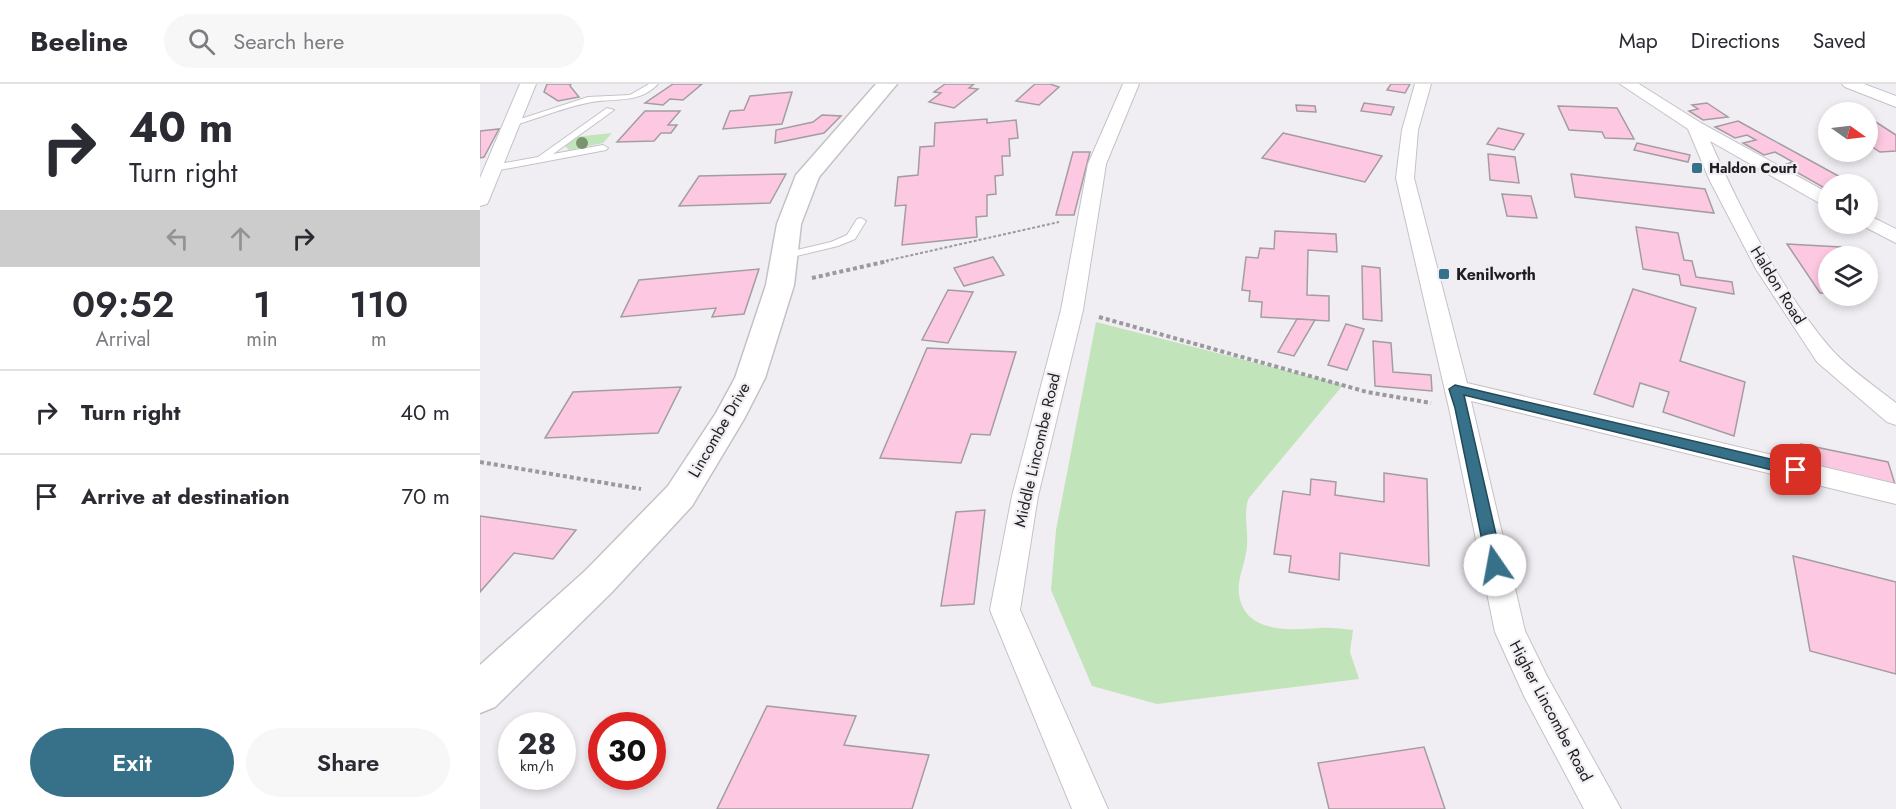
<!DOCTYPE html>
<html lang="en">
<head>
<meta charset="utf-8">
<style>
  :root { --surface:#fff; --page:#f7f7f7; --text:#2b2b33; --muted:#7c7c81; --line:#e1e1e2; --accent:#367089 }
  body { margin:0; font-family:Jost,sans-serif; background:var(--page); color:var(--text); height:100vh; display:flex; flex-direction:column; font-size:22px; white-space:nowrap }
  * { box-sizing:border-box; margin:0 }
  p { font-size:20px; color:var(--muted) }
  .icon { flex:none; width:33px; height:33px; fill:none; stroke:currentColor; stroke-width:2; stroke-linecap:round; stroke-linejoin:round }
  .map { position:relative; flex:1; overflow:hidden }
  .side { display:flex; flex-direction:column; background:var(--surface); width:480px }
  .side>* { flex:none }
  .guide { background:#fff; color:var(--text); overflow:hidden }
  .needle { width:39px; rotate:104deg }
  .buttons { position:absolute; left:1338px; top:18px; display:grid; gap:12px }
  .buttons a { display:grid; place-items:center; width:60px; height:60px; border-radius:50%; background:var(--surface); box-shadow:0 3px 9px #0003; font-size:30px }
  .speed { position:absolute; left:18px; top:628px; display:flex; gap:12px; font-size:30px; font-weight:700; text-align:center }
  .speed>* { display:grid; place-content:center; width:78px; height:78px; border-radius:50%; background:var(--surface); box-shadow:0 3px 9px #0003; line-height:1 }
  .speed small { font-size:15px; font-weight:400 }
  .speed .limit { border:9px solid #d22; background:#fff; color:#111 }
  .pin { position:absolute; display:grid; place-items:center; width:51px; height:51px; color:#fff; margin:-26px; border-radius:12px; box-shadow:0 3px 9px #0006 }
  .me { position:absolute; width:66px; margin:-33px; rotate:348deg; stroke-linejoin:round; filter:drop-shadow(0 0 4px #0008) }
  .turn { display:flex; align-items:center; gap:21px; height:126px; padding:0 30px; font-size:27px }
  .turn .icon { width:78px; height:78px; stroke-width:2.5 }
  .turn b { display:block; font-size:42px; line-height:51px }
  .lanes { display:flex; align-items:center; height:57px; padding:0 30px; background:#0003; justify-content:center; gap:30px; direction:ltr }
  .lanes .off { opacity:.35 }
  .eta { display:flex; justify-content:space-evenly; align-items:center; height:102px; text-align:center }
  .eta b { font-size:36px; font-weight:600; line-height:42px }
  .cta { display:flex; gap:12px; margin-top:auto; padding:12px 30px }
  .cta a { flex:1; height:69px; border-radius:36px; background:var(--accent); color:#fff; font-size:24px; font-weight:600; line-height:69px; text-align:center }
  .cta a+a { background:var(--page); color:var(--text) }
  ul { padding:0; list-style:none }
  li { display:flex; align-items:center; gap:18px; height:84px; padding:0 30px; border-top:2px solid var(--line) }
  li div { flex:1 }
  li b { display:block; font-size:22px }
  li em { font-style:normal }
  header { display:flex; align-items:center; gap:36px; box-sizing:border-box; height:84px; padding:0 30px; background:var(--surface); border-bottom:2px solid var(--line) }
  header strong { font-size:28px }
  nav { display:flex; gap:33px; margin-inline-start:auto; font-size:21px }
  .search { width:420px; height:54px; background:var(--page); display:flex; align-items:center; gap:15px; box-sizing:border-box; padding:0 21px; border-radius:33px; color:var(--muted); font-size:22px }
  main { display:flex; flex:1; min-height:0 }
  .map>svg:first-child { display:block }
  .green { fill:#c2e4ba }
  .building { fill:#fdc9e2; stroke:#a39da0; stroke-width:1.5 }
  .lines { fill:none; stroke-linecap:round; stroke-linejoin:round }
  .service-casing { stroke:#c5c2c7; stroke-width:2 }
  .minor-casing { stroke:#c5c2c7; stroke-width:2 }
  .tertiary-casing { stroke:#c5c2c7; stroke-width:3 }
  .path-far1 { stroke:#9b999d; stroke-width:2; stroke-dasharray:3 2; stroke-linecap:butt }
  .path { stroke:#9b999d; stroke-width:4; stroke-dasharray:4 3; stroke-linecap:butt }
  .service { fill:#fff; fill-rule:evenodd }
  .minor { fill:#fff; fill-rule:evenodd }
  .tertiary { fill:#fff; fill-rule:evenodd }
  .tree { fill:#79946f }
  .route { fill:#367089; stroke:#234959; stroke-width:1.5 }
  .poi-dot { fill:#367089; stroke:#f1eef3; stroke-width:2 }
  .labels { text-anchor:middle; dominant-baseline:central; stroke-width:4.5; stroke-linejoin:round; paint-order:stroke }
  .far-poi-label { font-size:14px; font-weight:bold; fill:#1e1d1f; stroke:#f1eef3; text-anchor:start }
  .poi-label { font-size:16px; font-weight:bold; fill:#1e1d1f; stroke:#f1eef3; text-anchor:start }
  .street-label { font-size:16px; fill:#1e1d1f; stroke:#f1eef3 }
</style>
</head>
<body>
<header>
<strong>Beeline</strong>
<div class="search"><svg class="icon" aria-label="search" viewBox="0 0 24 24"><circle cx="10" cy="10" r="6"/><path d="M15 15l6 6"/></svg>Search here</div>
<nav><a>Map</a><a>Directions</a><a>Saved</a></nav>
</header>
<main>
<section class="side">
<div class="guide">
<div class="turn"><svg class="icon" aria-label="right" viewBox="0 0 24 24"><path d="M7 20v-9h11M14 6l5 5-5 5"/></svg><div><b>40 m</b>Turn right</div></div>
<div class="lanes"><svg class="icon off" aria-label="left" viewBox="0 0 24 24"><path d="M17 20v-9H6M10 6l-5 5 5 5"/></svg><svg class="icon off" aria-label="ahead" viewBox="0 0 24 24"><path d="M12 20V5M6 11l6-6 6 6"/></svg><svg class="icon" aria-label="right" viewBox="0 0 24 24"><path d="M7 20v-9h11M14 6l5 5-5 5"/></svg></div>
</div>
<div class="eta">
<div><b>09:52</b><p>Arrival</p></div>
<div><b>1</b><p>min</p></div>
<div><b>110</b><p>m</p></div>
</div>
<ul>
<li><svg class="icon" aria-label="right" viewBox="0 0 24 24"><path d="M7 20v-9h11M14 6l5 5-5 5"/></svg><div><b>Turn right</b></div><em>40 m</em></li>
<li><svg class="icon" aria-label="arrive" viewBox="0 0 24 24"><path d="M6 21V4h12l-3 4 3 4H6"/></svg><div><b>Arrive at destination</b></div><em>70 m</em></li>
</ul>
<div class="cta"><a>Exit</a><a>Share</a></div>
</section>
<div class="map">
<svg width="1416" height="725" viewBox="0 0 1416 725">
  <rect width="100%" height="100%" fill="#f1eef3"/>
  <g class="green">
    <polygon points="132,49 123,59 89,66 84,61 94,53"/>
    <path d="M616,238L863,301L769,414C762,430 770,451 766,469C764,483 757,496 759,510C764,550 811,546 840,544C851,543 862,545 873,546L870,568L879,595L677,620L612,602L571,506L576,446Z"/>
  </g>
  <g class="building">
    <polygon points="67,0 91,0 90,2 99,13 78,17 64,8"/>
    <polygon points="193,0 222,0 203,16 190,15 183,21 165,19"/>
    <polygon points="465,0 494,0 489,4 498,5 474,24 449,18 461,9 454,8"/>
    <polygon points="555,0 570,0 579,3 559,21 536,17"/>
    <polygon points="911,0 930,0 925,9 907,6"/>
    <polygon points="312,8 302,40 243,45 250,27 264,26 270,12"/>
    <polygon points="884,19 914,23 911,31 881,27"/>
    <polygon points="1227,19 1248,33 1223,36 1209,27 1218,25 1212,21"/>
    <polygon points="816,21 835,22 836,28 817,27"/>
    <polygon points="1078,22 1137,24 1154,55 1125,54 1122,48 1089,46"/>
    <polygon points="165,27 200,27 188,41 197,41 191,49 181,49 174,57 137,58"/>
    <polygon points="342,31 361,32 344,49 295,59 296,46 333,38"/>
    <polygon points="1388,33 1416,51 1416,67 1400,68 1388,60"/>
    <polygon points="507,35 507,39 536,36 538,54 529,55 530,72 522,72 523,91 515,92 516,110 507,111 507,132 496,133 497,153 422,161 426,121 415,122 418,93 438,91 440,63 454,62 455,39"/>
    <polygon points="1258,37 1373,100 1348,100 1348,106 1304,81 1313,78 1295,68 1284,71 1263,59 1276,56 1267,51 1255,54 1235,43"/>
    <polygon points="1018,44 1044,50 1034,66 1007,60"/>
    <polygon points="19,45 4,73 0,74 0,47"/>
    <polygon points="803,49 902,72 885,98 782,74"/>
    <polygon points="1157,59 1210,71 1208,78 1154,66"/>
    <polygon points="593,68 610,68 594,131 576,131"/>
    <polygon points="1008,70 1035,73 1039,99 1010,96"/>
    <polygon points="306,90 290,119 199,122 219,92"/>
    <polygon points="1091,90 1225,105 1234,129 1095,113"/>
    <polygon points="1022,110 1051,112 1057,134 1027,132"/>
    <polygon points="1156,143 1198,149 1204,176 1212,177 1216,193 1252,198 1254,210 1201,201 1199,191 1163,185"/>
    <polygon points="795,147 856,150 857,168 828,166 827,211 849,212 849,237 781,233 782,218 769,217 770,207 762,206 766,173 778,174 780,164 794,165"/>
    <polygon points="1307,160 1361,163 1369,172 1348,172 1348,209 1340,209"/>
    <polygon points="513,173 524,191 484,202 474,184"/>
    <polygon points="882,182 900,184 902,237 883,235"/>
    <polygon points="279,185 264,230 232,233 236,224 141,233 159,196"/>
    <polygon points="1153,205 1216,224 1200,277 1265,298 1254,352 1183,328 1189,308 1160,299 1153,323 1114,310"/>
    <polygon points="468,206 493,208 468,259 442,256"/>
    <polygon points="817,235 835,236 814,272 798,268"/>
    <polygon points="866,240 884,245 867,286 848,281"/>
    <polygon points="893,257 911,259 913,288 951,291 952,307 895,302"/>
    <polygon points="447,264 536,268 510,351 491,350 481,379 400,374"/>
    <polygon points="201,303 178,349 65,354 93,308"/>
    <polygon points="1321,360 1408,378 1415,400 1326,381"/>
    <polygon points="904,389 947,395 949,482 860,469 859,496 809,488 811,472 794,470 803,407 830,411 831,395 856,398 855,411 904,418"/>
    <polygon points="505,426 494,520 461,522 476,428"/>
    <polygon points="0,432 96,446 73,475 34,469 0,508"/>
    <polygon points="1313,472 1416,498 1416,590 1330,567"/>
    <polygon points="287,622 376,632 364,661 449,671 432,725 237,725"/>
    <polygon points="944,663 965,725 849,725 838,679"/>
  </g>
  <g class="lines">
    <defs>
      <g id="service">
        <path d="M169,0H178C158,21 133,13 107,19C83,24 59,34 35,41L28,39L108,13L150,11Z"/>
        <polygon points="127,24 134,26 73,70 123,61 128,64 126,66 14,87 9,84 14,81 58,73"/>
        <polygon points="381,134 386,137 375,155 358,162 304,175 299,172 300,170 351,158 367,151 377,135"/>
      </g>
      <g id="minor">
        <polygon points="40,0 56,0 9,116 7,120 0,122 0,94"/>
        <polygon points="643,0 659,0 626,80 603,226 558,412 540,526 628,725 592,725 510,526 532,412 581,226 608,80"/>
        <polygon points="935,0 951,0 938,46 934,94 987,299 1416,400 1416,420 991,317 1045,547 1067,592 1141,725 1104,725 1045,614 1015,548 969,324 916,94 922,46"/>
        <path d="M1140,0H1159L1221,39L1348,109V121L1341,120L1230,57C1260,125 1304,211 1352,266C1369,285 1396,303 1416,319V341L1407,338L1337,278L1276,185L1230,97L1208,45Z"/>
        <polygon points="1362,0 1384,0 1416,12 1416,23 1365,3"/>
        <polygon points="1388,131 1416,145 1416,159 1381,141 1380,140 1388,140"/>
      </g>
      <polygon id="tertiary" points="396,0 417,0 339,93 321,140 314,201 285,294 264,335 212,422 132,508 15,623 0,629 0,581 106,486 188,402 236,329 255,294 286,201 297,140 316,91"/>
    </defs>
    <use href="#service" class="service-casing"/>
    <use href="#minor" class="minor-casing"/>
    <use href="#tertiary" class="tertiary-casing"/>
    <polyline class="path-far1" points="401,178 579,138"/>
    <g class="path">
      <polyline points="332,194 408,177"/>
      <polyline points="619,233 887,308 951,319"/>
      <polyline points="0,378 161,405"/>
    </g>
    <use href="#service" class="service"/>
    <use href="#minor" class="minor"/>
    <use href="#tertiary" class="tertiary"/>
  </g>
  <circle class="tree" cx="102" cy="59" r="6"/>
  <polygon class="route" points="975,301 1316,381 1323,386 1316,392 984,311 1023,481 1021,485 1015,487 1010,485 1007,481 975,324 969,305"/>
  <g class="poi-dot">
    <rect x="1211" y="78" width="12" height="12" rx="3"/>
    <rect x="958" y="184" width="12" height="12" rx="3"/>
  </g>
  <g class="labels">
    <g class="far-poi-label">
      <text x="1229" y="84">Haldon Court</text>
    </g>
    <g class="poi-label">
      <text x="976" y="190">Kenilworth</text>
    </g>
    <g class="street-label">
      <text transform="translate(1298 201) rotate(58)">Haldon Road</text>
      <text transform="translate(239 346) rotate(-60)">Lincombe Drive</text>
      <text transform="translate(557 366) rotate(-77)">Middle Lincombe Road</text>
      <text transform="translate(1071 627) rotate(62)">Higher Lincombe Road</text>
    </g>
  </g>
</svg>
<div class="buttons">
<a><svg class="needle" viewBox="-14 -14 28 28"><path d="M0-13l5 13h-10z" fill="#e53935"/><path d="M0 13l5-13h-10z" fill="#7c7c81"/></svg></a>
<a><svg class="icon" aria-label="sound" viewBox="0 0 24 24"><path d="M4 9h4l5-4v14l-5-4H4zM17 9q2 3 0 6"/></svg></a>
<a><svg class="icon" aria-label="layers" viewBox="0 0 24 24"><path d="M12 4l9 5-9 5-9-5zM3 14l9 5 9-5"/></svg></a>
</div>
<div class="speed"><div>28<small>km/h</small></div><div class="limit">30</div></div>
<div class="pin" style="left:1316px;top:386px;background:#d93025"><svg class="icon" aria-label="arrive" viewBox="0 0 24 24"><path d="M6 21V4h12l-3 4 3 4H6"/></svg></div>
<svg class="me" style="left:1015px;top:481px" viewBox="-20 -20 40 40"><circle r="19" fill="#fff"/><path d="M0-13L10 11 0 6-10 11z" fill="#367089"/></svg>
</div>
</main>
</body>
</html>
